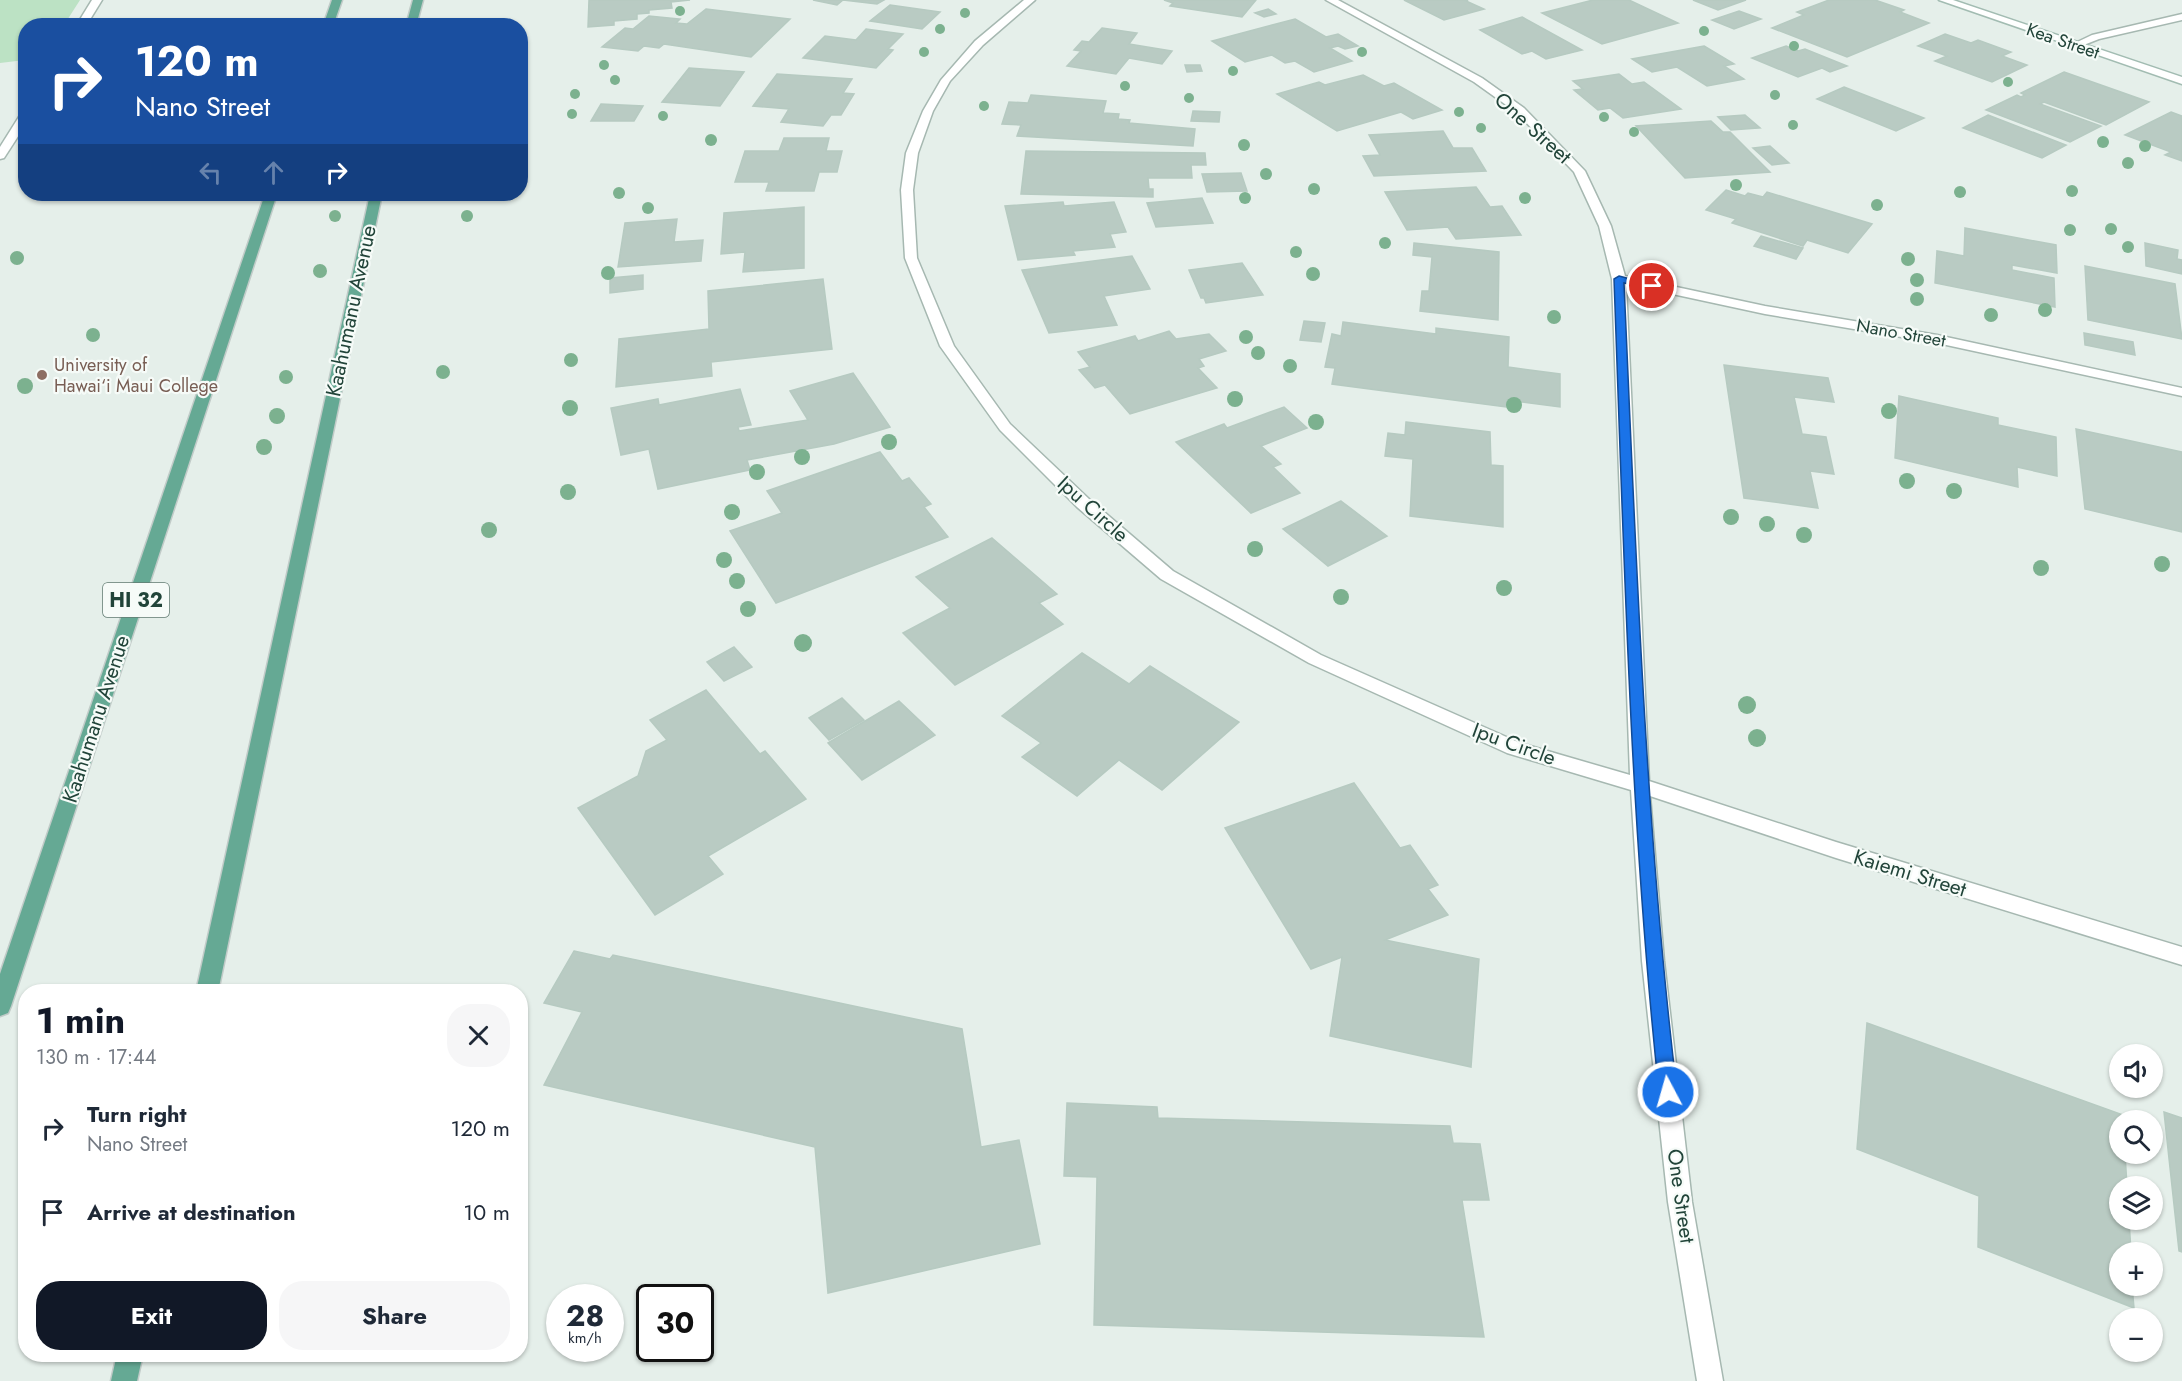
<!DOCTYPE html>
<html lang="en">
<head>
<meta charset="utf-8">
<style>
  :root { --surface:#fff; --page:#f6f6f7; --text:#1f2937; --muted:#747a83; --accent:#111827 }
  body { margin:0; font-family:Jost,sans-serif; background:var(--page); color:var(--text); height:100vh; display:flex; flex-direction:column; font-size:22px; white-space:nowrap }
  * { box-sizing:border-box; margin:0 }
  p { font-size:20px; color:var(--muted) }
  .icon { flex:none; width:33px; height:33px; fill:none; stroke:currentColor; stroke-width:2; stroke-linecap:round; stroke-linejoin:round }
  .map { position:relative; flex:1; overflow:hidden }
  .panel { position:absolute; left:18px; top:984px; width:510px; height:378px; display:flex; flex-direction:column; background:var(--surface); border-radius:24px; box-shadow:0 2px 4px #0004 }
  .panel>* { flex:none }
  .guide { position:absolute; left:18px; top:18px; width:510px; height:183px; border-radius:24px; box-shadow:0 2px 4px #0004; background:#1a4fa0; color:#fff; overflow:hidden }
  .fabs { position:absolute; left:2109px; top:1044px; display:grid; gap:12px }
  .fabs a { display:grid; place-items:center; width:54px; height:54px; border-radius:50%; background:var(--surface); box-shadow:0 2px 4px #0004; font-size:30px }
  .speed { position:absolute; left:546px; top:1284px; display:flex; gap:12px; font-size:30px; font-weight:700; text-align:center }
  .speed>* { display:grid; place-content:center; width:78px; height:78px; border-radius:50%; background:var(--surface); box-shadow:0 2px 4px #0004; line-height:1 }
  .speed small { font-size:15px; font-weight:400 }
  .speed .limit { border:3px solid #111; border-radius:9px; background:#fff; color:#111 }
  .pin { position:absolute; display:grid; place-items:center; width:51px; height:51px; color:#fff; margin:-26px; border:3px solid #fff; border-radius:50%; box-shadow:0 2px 6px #0007 }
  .me { position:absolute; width:66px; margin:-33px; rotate:354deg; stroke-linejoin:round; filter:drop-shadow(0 0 4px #0008) }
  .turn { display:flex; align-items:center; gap:21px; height:126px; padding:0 18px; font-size:27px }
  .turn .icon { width:78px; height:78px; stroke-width:2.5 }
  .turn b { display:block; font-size:42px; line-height:51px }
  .lanes { display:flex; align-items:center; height:57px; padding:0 18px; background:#0003; justify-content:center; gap:30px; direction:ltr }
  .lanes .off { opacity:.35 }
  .round { display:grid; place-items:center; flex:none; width:63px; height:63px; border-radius:24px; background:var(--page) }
  .headline { display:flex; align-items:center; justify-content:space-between; height:102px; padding:0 18px }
  h1 { font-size:36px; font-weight:700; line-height:45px; color:var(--accent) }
  .action { display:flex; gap:12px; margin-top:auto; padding:12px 18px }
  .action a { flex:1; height:69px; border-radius:24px; background:var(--accent); color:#fff; font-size:24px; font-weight:700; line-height:69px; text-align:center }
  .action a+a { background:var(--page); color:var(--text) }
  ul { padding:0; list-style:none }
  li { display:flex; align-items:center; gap:18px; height:84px; padding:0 18px }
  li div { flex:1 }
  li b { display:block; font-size:22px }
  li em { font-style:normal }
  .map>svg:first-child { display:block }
  .green { fill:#bce2c4 }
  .building { fill:#b9cbc3; stroke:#b6cac1; stroke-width:1.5 }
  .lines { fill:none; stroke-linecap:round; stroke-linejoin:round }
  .lane-casing { stroke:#a6b8b1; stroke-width:3 }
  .street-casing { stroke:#a6b8b1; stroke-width:3 }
  .secondary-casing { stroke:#a2bcb2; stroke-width:3 }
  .primary-casing { stroke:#c1cbc8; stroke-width:3 }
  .lane { fill:#fff; fill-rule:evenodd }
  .street { fill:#fff; fill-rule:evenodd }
  .secondary { fill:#fff; fill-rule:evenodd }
  .primary { fill:#65a994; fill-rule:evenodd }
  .tree { fill:#7cb18f }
  .route { fill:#1a73e8; stroke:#114b97; stroke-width:1.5 }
  .education-dot { fill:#8d6e63; stroke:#f6fbf8; stroke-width:2 }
  .labels { text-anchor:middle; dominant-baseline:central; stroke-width:4.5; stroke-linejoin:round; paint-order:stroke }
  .far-street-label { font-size:18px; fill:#214439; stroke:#f6fbf8 }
  .far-education-label { font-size:18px; fill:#785e54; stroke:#f6fbf8; text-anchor:start }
  .shield { fill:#f6fbf8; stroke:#617b72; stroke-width:1.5 }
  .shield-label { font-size:20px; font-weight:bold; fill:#214439 }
  .street-label { font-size:21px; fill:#214439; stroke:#f6fbf8 }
</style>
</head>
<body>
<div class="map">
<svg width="2182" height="1381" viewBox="0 0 2182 1381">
  <rect width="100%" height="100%" fill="#e5efea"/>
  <polygon class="green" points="0,0 80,0 64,25 26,26 25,60 0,63"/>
  <g class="building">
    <polygon points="589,0 690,0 671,2 672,8 649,10 649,13 637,14 637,19 614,21 614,25 588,27"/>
    <polygon points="813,0 884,0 877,4 843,0 837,5"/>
    <polygon points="1164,0 1256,0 1242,17 1170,6 1173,3"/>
    <polygon points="1404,0 1468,0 1466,1 1484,9 1444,20"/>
    <polygon points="1593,0 1629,0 1678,23 1602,44 1542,13"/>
    <polygon points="1693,0 1746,0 1718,10"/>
    <polygon points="1829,0 1875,0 1904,10 1900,12 1929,23 1847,57 1772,28 1804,15 1797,12"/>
    <polygon points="890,5 940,12 922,29 870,21"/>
    <polygon points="706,9 790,19 751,57 664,44 659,48 644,46 638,51 602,47 625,28 633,29 649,16 680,19 676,23 687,24"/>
    <polygon points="1268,9 1276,14 1264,17 1255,13"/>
    <polygon points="1739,11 1761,19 1734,29 1712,20"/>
    <polygon points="1522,17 1582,50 1546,59 1532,51 1522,54 1480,30"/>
    <polygon points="1295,19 1326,37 1338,34 1358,46 1345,49 1338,46 1330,48 1352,61 1314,72 1295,61 1285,63 1272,55 1245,62 1212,41"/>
    <polygon points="1102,28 1137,33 1129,44 1172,51 1162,64 1129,58 1116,74 1067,66 1081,51 1074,50 1082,41 1089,42"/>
    <polygon points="866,29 903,34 888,49 893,50 876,68 803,58 825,36 856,40"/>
    <polygon points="1945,34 1971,43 1978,40 2011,52 2002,56 2027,65 1992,82 1935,61 1947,56 1918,46"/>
    <polygon points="1704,46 1734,64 1724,66 1744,79 1707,86 1677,67 1652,72 1632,59"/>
    <polygon points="1786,46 1798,51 1805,49 1847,66 1830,72 1822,68 1798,77 1752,58"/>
    <polygon points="1185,65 1200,65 1202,71 1187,72"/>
    <polygon points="689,68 744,72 720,106 662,102"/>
    <polygon points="2064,72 2149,102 2106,125 2044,102 2040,104 2101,126 2070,142 1986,110 2017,95 2021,97 2025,95 2021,93"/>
    <polygon points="777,74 852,79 843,93 854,94 841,115 831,115 823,126 781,122 789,109 753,106"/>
    <polygon points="1619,74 1632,84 1644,82 1681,109 1623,118 1610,108 1598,110 1574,90 1583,89 1573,81"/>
    <polygon points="1363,75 1384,86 1394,83 1442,110 1413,119 1401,112 1337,131 1277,94 1319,82 1325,85"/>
    <polygon points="1844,87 1924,118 1896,131 1817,99"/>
    <polygon points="1031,95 1106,101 1103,113 1119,114 1118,119 1130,120 1129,123 1195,129 1193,146 1017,136 1021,125 1002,124 1009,102 1028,103"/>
    <polygon points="601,104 643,106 634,121 591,121"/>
    <polygon points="1193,111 1220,112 1219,122 1191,121"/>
    <polygon points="2171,112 2182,116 2182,161 2165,155 2171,152 2125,135"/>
    <polygon points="1745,115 1760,128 1731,130 1718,117"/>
    <polygon points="1988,115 2066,145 2042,158 1963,128"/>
    <polygon points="1711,121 1723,132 1730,132 1770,172 1685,178 1636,126"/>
    <polygon points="1443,131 1453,148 1472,148 1486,171 1374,176 1363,156 1380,155 1369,135"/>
    <polygon points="784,138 829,138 826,151 842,151 837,172 819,172 814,191 766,191 769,182 735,182 745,151 779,151"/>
    <polygon points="1770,146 1789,163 1772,165 1753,148"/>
    <polygon points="1026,151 1205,153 1206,165 1191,165 1192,178 1148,178 1149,189 1153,189 1153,197 1021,194"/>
    <polygon points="1241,173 1247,191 1207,192 1202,174"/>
    <polygon points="1476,187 1490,207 1502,206 1521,235 1456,239 1448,227 1407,230 1385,192"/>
    <polygon points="1726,190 1745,196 1748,193 1763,197 1767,192 1872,224 1848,253 1807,240 1803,246 1732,223 1736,219 1706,210"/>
    <polygon points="1202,198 1213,223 1156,227 1147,203"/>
    <polygon points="1063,202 1064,206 1114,202 1126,232 1110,234 1115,247 1073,251 1075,255 1018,260 1005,206"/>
    <polygon points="804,207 804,268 743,272 745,252 721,254 724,213"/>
    <polygon points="677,219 674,242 703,240 701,261 618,267 625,223"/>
    <polygon points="1965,228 2056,245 2057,273 2012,265 2012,270 2054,278 2055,307 1935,283 1937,251 1964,256"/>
    <polygon points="1761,236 1803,248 1796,259 1754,246"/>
    <polygon points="1414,243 1499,252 1498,320 1420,311 1422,291 1429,291 1432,257 1413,255"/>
    <polygon points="2145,243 2178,250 2177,259 2182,260 2182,274 2146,266"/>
    <polygon points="1132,256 1150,289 1104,296 1117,325 1049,333 1022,270"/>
    <polygon points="1242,263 1263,295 1206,303 1204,298 1201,298 1189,270"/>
    <polygon points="2085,266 2175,284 2182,339 2088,320"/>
    <polygon points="643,275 643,289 610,293 610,278"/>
    <polygon points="823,279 832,349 711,362 712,376 616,387 619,339 709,329 708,291"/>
    <polygon points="1304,321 1325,323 1321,342 1300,340"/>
    <polygon points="1343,322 1436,334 1436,328 1509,337 1508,367 1560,374 1560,407 1507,400 1506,407 1332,384 1335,368 1325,367 1332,334 1341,336"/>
    <polygon points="1169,331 1176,339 1209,334 1226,351 1199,359 1204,366 1198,368 1217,388 1130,414 1105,385 1095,388 1079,370 1090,367 1078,352 1135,336 1138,341"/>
    <polygon points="2084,333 2133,342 2135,355 2085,345"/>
    <polygon points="1724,365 1828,378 1834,402 1794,397 1802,434 1826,437 1834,474 1810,471 1818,508 1744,498"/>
    <polygon points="853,373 890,427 834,444 747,460 750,470 658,489 649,449 621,455 611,408 658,399 659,405 740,389 751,425 738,427 739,431 808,420 790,391"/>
    <polygon points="1899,396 1998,418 1998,425 2056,437 2057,476 2017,467 2018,487 1895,458"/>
    <polygon points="1284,407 1307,428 1261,446 1281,464 1273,467 1300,493 1251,513 1176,442 1224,424 1227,428"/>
    <polygon points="1406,422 1490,432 1491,465 1503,466 1503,527 1410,516 1413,459 1385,456 1388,433 1405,435"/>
    <polygon points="2076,429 2182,452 2182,532 2085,509"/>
    <polygon points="880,452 902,481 909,478 931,504 924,507 948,537 776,603 730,531 782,513 767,491"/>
    <polygon points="1341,501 1387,536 1328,566 1283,529"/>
    <polygon points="992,538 1057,594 1039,603 1063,624 955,685 903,633 950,608 916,577"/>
    <polygon points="734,647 752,667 724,681 707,662"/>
    <polygon points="1082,653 1129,684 1150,666 1239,722 1162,790 1119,760 1077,796 1022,757 1041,743 1002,716"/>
    <polygon points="706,690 760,754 765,751 806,799 708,856 723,874 655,915 578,808 638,776 646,751 667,740 650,720"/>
    <polygon points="842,698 864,720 829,740 809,718"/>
    <polygon points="899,701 935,735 862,780 828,743"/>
    <polygon points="1354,783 1400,848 1410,845 1438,885 1428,889 1448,915 1385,940 1479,959 1471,1067 1330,1036 1342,957 1311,969 1225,828"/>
    <polygon points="574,951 610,959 613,955 962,1029 981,1147 1019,1140 1040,1244 828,1293 815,1147 544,1085 582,1012 544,1003"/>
    <polygon points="1867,1023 2123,1115 2123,1120 2120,1120 2120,1154 2125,1154 2127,1186 2120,1186 2120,1220 2129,1220 2131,1252 2120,1252 2120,1286 2132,1286 2134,1308 1978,1247 1979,1196 1857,1149"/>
    <polygon points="1067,1103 1157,1107 1158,1118 1450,1126 1453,1143 1480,1144 1489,1200 1462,1200 1484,1337 1094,1325 1097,1177 1064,1176"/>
    <polygon points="2164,1112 2182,1118 2182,1252 2179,1251"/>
  </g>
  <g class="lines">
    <defs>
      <g id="lane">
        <polygon points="92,0 102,0 86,26 76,26"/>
        <polygon points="26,111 26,124 4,158 0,159 0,147 22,112"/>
      </g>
      <g id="street">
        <polygon points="1024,0 1035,0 983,45 950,81 933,111 918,153 913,190 917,258 954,346 1010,424 1089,499 1173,571 1321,655 1520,743 1630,775 1612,279 1599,226 1574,172 1516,112 1474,82 1326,0 1338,0 1482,78 1524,108 1585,171 1611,226 1625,276 1765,306 1937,335 2182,388 2182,396 1937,343 1765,314 1626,284 1649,781 1836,842 2182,947 2182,965 1836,858 1650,796 1664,961 1692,1202 1723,1381 1697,1381 1668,1202 1642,961 1631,790 1507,753 1309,663 1161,579 1077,507 1000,430 940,346 905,258 901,190 906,153 923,111 941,80 975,41"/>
        <polygon points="2182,14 2182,20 2099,39 2076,48 2071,45 2092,35"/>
      </g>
      <polygon id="secondary" points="1939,0 1953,0 2182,77 2182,84"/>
      <g id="primary">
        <polygon points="332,0 342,0 333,26 323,26"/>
        <polygon points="413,0 423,0 416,26 406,26"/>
        <polygon points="265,194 277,194 11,1006 8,1013 0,1016 0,974"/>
        <polygon points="370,194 382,194 218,992 196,992"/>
        <polygon points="117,1354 143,1354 137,1381 111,1381"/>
      </g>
    </defs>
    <use href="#lane" class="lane-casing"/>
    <use href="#street" class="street-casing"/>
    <use href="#secondary" class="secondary-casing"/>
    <use href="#primary" class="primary-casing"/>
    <use href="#lane" class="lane"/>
    <use href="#street" class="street"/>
    <use href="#secondary" class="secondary"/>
    <use href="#primary" class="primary"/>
  </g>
  <g class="tree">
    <circle cx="680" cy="11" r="5"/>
    <circle cx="965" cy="13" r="5"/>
    <circle cx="940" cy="29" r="5"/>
    <circle cx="1704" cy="31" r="5"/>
    <circle cx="1794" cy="46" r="5"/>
    <circle cx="924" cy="52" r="5"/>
    <circle cx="1362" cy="52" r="5"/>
    <circle cx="604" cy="65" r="5"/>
    <circle cx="1233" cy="71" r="5"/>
    <circle cx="615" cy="80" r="5"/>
    <circle cx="2008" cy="82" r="5"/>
    <circle cx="1125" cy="86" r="5"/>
    <circle cx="575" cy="94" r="5"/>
    <circle cx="1775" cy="95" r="5"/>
    <circle cx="1189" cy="98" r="5"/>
    <circle cx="984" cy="106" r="5"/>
    <circle cx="1459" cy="112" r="5"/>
    <circle cx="572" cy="114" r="5"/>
    <circle cx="663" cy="116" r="5"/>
    <circle cx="1604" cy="117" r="5"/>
    <circle cx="1793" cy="125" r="5"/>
    <circle cx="1481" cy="128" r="5"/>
    <circle cx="1634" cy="132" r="5"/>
    <circle cx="711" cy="140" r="6"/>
    <circle cx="2103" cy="142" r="6"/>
    <circle cx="1244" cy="145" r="6"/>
    <circle cx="2145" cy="146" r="6"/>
    <circle cx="2128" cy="163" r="6"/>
    <circle cx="1266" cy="174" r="6"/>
    <circle cx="1736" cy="185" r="6"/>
    <circle cx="1314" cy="189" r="6"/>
    <circle cx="2072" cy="191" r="6"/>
    <circle cx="1960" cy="192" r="6"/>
    <circle cx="619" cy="193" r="6"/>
    <circle cx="1245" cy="198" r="6"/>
    <circle cx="1525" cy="198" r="6"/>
    <circle cx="1877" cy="205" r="6"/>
    <circle cx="648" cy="208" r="6"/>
    <circle cx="335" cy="216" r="6"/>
    <circle cx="467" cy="216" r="6"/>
    <circle cx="2111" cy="229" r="6"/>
    <circle cx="2070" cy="230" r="6"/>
    <circle cx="1385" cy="243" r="6"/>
    <circle cx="2128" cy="247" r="6"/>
    <circle cx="1296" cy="252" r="6"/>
    <circle cx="17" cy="258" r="7"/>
    <circle cx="1908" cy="259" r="7"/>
    <circle cx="320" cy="271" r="7"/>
    <circle cx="608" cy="273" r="7"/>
    <circle cx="1313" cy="274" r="7"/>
    <circle cx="1917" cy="280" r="7"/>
    <circle cx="1917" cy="299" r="7"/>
    <circle cx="2045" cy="310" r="7"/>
    <circle cx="1991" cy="315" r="7"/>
    <circle cx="1554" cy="317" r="7"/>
    <circle cx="93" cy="335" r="7"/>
    <circle cx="1246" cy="337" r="7"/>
    <circle cx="1258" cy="353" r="7"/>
    <circle cx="571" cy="360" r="7"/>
    <circle cx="1290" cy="366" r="7"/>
    <circle cx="443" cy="372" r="7"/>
    <circle cx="286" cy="377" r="7"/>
    <circle cx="25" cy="386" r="8"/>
    <circle cx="1235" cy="399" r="8"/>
    <circle cx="1514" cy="405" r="8"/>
    <circle cx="570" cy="408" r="8"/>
    <circle cx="1889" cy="411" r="8"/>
    <circle cx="277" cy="416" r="8"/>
    <circle cx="1316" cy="422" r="8"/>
    <circle cx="889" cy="442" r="8"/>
    <circle cx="264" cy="447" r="8"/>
    <circle cx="802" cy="457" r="8"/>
    <circle cx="757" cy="472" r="8"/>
    <circle cx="1907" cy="481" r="8"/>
    <circle cx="1954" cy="491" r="8"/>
    <circle cx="568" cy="492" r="8"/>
    <circle cx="732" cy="512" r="8"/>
    <circle cx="1731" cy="517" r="8"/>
    <circle cx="1767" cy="524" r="8"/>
    <circle cx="489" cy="530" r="8"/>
    <circle cx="1804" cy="535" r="8"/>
    <circle cx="1255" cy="549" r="8"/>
    <circle cx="724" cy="560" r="8"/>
    <circle cx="2162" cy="564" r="8"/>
    <circle cx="2041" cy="568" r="8"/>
    <circle cx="737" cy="581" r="8"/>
    <circle cx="1504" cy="588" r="8"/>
    <circle cx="1341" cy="597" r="8"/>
    <circle cx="748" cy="609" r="8"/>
    <circle cx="803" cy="643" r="9"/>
    <circle cx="1747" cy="705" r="9"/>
    <circle cx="1757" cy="738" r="9"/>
  </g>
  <path class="route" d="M1619,276L1657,286L1652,289L1624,283C1636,553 1645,824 1677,1092L1674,1098L1668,1101L1662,1098L1659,1092C1630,822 1624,551 1614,279Z"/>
  <circle class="education-dot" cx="42" cy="375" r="6"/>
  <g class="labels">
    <g class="far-street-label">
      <text transform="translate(2063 41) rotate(19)">Kea Street</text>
      <text transform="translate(1901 333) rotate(10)">Nano Street</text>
    </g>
    <g class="far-education-label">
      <text x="54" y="365">University of<tspan x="54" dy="21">Hawai‘i Maui College</tspan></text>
    </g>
    <rect class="shield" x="103" y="583" width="66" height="34" rx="4.5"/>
    <g class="shield-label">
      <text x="136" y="600">HI 32</text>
    </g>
    <g class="street-label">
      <text transform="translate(1533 128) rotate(42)">One Street</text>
      <text transform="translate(351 311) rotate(-78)">Kaahumanu Avenue</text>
      <text transform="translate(1093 509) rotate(42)">Ipu Circle</text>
      <text transform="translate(96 719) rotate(-72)">Kaahumanu Avenue</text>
      <text transform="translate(1514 744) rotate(20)">Ipu Circle</text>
      <text transform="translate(1910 873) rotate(17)">Kaiemi Street</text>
      <text transform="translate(1681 1196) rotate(82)">One Street</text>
    </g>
  </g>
</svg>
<div class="fabs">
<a><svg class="icon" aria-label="sound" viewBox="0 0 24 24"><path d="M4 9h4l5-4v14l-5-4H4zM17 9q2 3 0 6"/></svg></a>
<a><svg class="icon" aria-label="search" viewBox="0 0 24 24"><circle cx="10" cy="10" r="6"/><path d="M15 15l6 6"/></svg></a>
<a><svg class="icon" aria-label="layers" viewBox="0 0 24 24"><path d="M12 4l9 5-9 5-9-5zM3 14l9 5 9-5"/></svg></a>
<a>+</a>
<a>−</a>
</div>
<div class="speed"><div>28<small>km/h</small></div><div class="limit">30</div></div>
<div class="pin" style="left:1652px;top:286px;background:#d93025"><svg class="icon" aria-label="arrive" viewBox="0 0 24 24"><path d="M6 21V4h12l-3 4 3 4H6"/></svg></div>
<svg class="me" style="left:1668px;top:1092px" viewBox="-20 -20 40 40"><circle r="17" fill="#1a73e8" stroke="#fff" stroke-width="3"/><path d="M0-11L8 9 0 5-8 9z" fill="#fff"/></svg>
<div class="guide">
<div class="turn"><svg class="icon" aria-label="right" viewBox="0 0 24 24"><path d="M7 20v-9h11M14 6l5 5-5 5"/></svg><div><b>120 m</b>Nano Street</div></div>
<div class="lanes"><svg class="icon off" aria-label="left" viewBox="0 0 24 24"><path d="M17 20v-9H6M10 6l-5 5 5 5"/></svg><svg class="icon off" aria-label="ahead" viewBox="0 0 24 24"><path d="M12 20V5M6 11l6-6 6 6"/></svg><svg class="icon" aria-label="right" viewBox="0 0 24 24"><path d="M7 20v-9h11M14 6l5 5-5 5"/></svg></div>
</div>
<section class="panel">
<div class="headline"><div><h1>1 min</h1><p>130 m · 17:44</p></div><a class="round"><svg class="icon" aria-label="close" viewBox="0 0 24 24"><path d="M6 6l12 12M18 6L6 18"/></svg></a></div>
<ul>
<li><svg class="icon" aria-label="right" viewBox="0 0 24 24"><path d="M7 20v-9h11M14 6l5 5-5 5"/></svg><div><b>Turn right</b><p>Nano Street</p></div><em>120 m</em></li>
<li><svg class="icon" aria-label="arrive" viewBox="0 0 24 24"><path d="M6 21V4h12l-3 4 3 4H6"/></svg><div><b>Arrive at destination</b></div><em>10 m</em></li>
</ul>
<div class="action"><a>Exit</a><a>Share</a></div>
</section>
</div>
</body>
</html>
